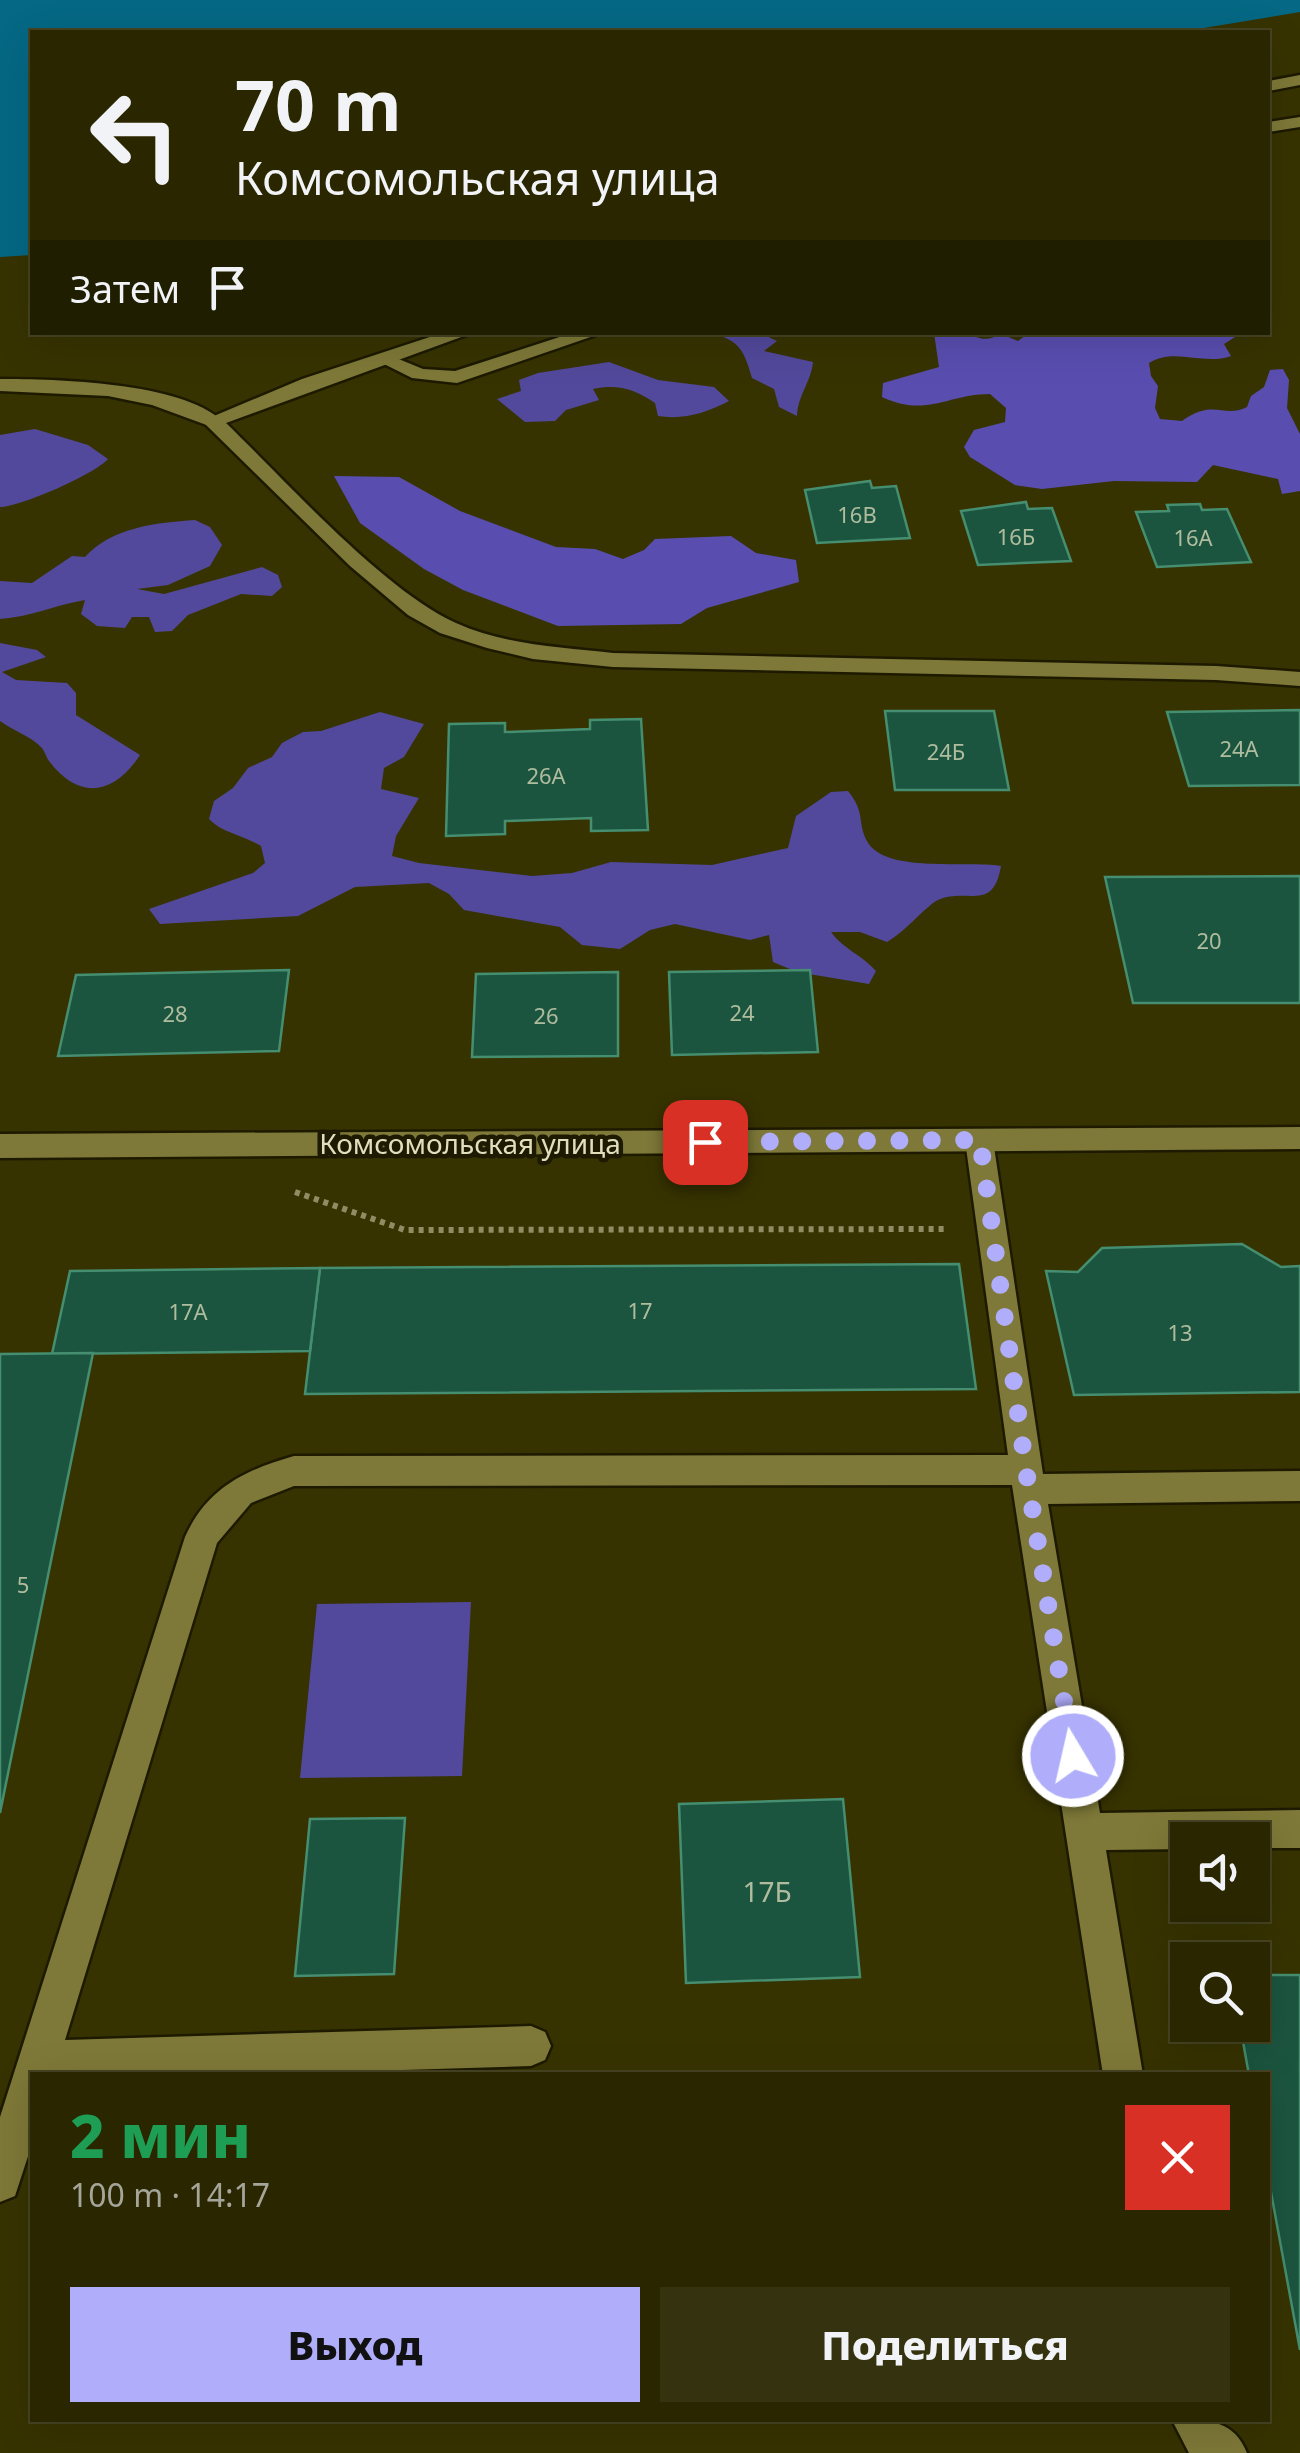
<!DOCTYPE html>
<html lang="ru">
<head>
<meta charset="utf-8">
<style>
  :root { --surface:#292600; --page:#35320f; --text:#f1f3f6; --muted:#a5a599; --line:#454322; --accent:#b0aefa }
  body { margin:0; font-family:"Noto Sans",sans-serif; background:var(--page); color:var(--text); height:100vh; display:flex; flex-direction:column; font-size:38px; white-space:nowrap }
  * { box-sizing:border-box; margin:0 }
  p { font-size:32px; color:var(--muted) }
  .icon { flex:none; width:55px; height:55px; fill:none; stroke:currentColor; stroke-width:2; stroke-linecap:round; stroke-linejoin:round }
  .map { position:relative; flex:1; overflow:hidden }
  .sheet { position:absolute; left:30px; top:2072px; width:1240px; height:350px; display:flex; flex-direction:column; background:var(--surface); border-radius:0px; box-shadow:0 10px 40px #0002,0 0 0 2px var(--line) }
  .sheet>* { flex:none }
  .hud { position:absolute; left:30px; top:30px; width:1240px; height:305px; border-radius:0px; box-shadow:0 10px 40px #0002,0 0 0 2px var(--line); background:#292600; color:var(--text); overflow:hidden }
  .controls { position:absolute; left:1170px; top:1822px; display:grid; gap:20px }
  .controls a { display:grid; place-items:center; width:100px; height:100px; border-radius:0px; background:var(--surface); box-shadow:0 10px 40px #0002,0 0 0 2px var(--line); font-size:50px }
  .pin { position:absolute; display:grid; place-items:center; width:85px; height:85px; color:#fff; margin:-42px; border-radius:20px; box-shadow:0 5px 15px #0006 }
  .me { position:absolute; width:110px; margin:-55px; rotate:351deg; stroke-linejoin:round; filter:drop-shadow(0 0 8px #0008) }
  .turn { display:flex; align-items:center; gap:35px; height:210px; padding:0 40px; font-size:45px }
  .turn .icon { width:130px; height:130px; stroke-width:2.5 }
  .turn b { display:block; font-size:70px; line-height:85px }
  .then { display:flex; align-items:center; height:95px; padding:0 40px; background:#0003; gap:20px; font-size:38px }
  .round { display:grid; place-items:center; flex:none; width:105px; height:105px; border-radius:0px; background:var(--page) }
  .overview { display:flex; align-items:center; justify-content:space-between; height:170px; padding:0 40px }
  h1 { font-size:60px; font-weight:800; line-height:75px; color:#1e9e55 }
  .cta { display:flex; gap:20px; margin-top:auto; padding:20px 40px }
  .cta a { flex:1; height:115px; border-radius:0px; background:var(--accent); color:#111; font-size:40px; font-weight:800; line-height:115px; text-align:center }
  .cta a+a { background:var(--page); color:var(--text) }
  .map>svg:first-child { display:block }
  .green { fill:#52499c }
  .forest { fill:#594eb0 }
  .water { fill:#056884 }
  .building { fill:#1c553f; stroke:#458e70; stroke-width:2.5 }
  .lines { fill:none; stroke-linecap:round; stroke-linejoin:round }
  .lane-casing { stroke:#1d1a00; stroke-width:5 }
  .street-casing { stroke:#1d1a00; stroke-width:5 }
  .secondary-casing { stroke:#1d1a00; stroke-width:5 }
  .path { stroke:#908d64; stroke-width:6; stroke-dasharray:5 5; stroke-linecap:butt }
  .lane { fill:#7e7938; fill-rule:evenodd }
  .street { fill:#7e7938; fill-rule:evenodd }
  .secondary { fill:#7e7938; fill-rule:evenodd }
  .route { stroke:#b0aefa; stroke-width:18; stroke-dasharray:0 32.4 }
  .labels { text-anchor:middle; dominant-baseline:central; stroke-width:9; stroke-linejoin:round; paint-order:stroke }
  .number-label { font-size:22px; fill:#afbc9e }
  .street-label { font-size:28px; fill:#e0debd; stroke:#1d1a01 }
  .near-number-label { font-size:28px; fill:#afbc9e }
</style>
</head>
<body>
<div class="map">
<svg width="1300" height="2453" viewBox="0 0 1300 2453">
  <rect width="100%" height="100%" fill="#373300"/>
  <g class="green">
    <path d="M709,333H760L777,341L764,351L813,362C811,382 798,395 797,416L779,407L774,389L752,378C744,350 739,339 709,333Z"/>
    <path d="M609,362L658,380L714,387L729,401C706,413 684,420 658,416L655,403C634,389 618,384 593,389L599,400L566,410L555,421L525,422L497,399L521,391L519,380L538,373Z"/>
    <path d="M35,429L88,445L108,459C95,474 20,507 0,507V435Z"/>
    <path d="M195,520L210,527L222,545L210,566L168,585L137,589L164,594L262,567L278,575L282,587L272,596L241,594L188,615L172,631L155,632L149,617H132L125,628L97,626L81,614L85,600C55,605 30,617 0,619V581L32,583L72,556L85,557C112,527 156,523 195,520Z"/>
    <path d="M0,643L37,650L46,657L2,672L16,680L67,683L76,693V715L140,755C114,795 79,801 49,761C46,757 45,751 41,747C32,737 12,730 0,721Z"/>
    <path d="M380,712L424,724L404,757L384,768L381,789L419,798L396,836L392,856L419,863L532,876L572,873L611,862L712,865L788,848L796,816L831,792L848,791C866,813 857,823 867,841C884,874 967,860 1001,866C993,913 967,887 938,900C927,905 906,931 887,942L860,932H831C843,949 862,955 876,971L869,984L797,972L773,962L769,935L750,940L675,924L650,930L620,949L582,945L560,927L464,910L449,894L429,883L355,887L298,916L160,924L149,909L253,873L265,863L261,846C243,835 222,833 209,819L214,801L233,788L248,768L272,757L282,743L303,732L321,731Z"/>
    <polygon points="471,1602 462,1776 300,1778 317,1604"/>
  </g>
  <g class="forest">
    <path d="M1030,332L1231,333L1235,337L1224,344L1231,356C1203,366 1175,347 1149,363L1151,376L1158,386L1155,408L1160,419L1182,421C1214,398 1223,419 1247,407L1251,396L1264,387L1270,370L1283,369L1289,380L1287,408L1300,434V491L1282,494L1278,479L1213,465L1197,482L1114,481L1042,489L1015,485L970,457L964,447L974,430L1005,422L1006,408L990,394C947,394 927,418 882,397L883,383L939,367L934,333C942,333 952,331 960,332C978,336 982,344 1001,334L1018,341Z"/>
    <polygon points="334,476 399,477 460,511 556,547 595,549 623,559 644,550 655,539 731,536 756,553 796,560 799,582 707,608 681,624 558,626 463,590 424,569 360,523"/>
  </g>
  <polygon class="water" points="0,0 1300,0 1300,12 1179,32 32,32 32,255 0,257"/>
  <g class="building">
    <polygon points="870,481 872,488 896,486 910,538 817,543 805,490"/>
    <polygon points="1026,502 1028,509 1052,508 1071,561 978,565 961,511"/>
    <polygon points="1200,504 1202,510 1227,509 1251,562 1157,567 1136,512 1169,511 1167,505"/>
    <polygon points="1300,710 1300,785 1189,786 1167,712"/>
    <polygon points="885,711 994,711 1009,790 895,790"/>
    <polygon points="641,719 648,830 591,831 591,818 505,821 505,834 446,836 449,724 505,723 505,732 590,729 590,720"/>
    <polygon points="1300,876 1300,1003 1133,1003 1105,877"/>
    <polygon points="289,970 279,1051 58,1056 76,975"/>
    <polygon points="810,970 818,1052 672,1055 669,972"/>
    <polygon points="618,972 618,1056 472,1057 476,974"/>
    <polygon points="1242,1244 1281,1267 1300,1266 1300,1392 1074,1395 1046,1271 1078,1272 1102,1248"/>
    <polygon points="959,1264 976,1389 305,1394 320,1268"/>
    <polygon points="320,1268 310,1351 52,1354 70,1271"/>
    <polygon points="93,1353 0,1813 0,1354"/>
    <polygon points="843,1799 860,1977 686,1983 679,1804"/>
    <polygon points="405,1818 394,1974 295,1976 310,1819"/>
    <polygon points="1252,1975 1300,1975 1300,2350 1268,2176 1268,2075 1249,2075 1240,2025 1252,2025"/>
  </g>
  <g class="lines">
    <defs>
      <g id="lane">
        <polygon points="1300,117 1300,127 1268,132 1268,122"/>
        <polygon points="575,332 605,332 457,383 412,378 374,359 384,353 423,369 455,371"/>
        <path d="M0,379C55,379 182,382 222,421L212,427L152,405L108,396L0,391Z"/>
        <path d="M979,1129L989,1132L993,1140L1043,1474L1300,1471V1501L1048,1504L1100,1813L1300,1810V1848H1252V1840H1188V1849L1106,1850L1143,2075H1103L1012,1485L294,1486L251,1503L217,1543L65,2040L531,2026L545,2032L551,2046L545,2060L531,2066L236,2075H32V2144L15,2196L0,2202V2117L185,1537C207,1488 245,1470 294,1456L1008,1455L965,1140L969,1132Z"/>
        <path d="M1172,2420C1206,2420 1233,2418 1247,2453H1189Z"/>
      </g>
      <g id="street">
        <polygon points="1300,75 1300,85 1268,91 1268,81"/>
        <path d="M445,332H475L226,423C285,480 384,591 456,623C505,645 560,647 613,653L1216,666L1300,672V686L1216,680L613,667L533,659L487,648L440,633L408,615L350,566L202,421L302,379Z"/>
      </g>
      <polygon id="secondary" points="1300,1127 1300,1149 0,1158 0,1134"/>
    </defs>
    <use href="#lane" class="lane-casing"/>
    <use href="#street" class="street-casing"/>
    <use href="#secondary" class="secondary-casing"/>
    <polyline class="path" points="295,1192 405,1230 946,1229"/>
    <use href="#lane" class="lane"/>
    <use href="#street" class="street"/>
    <use href="#secondary" class="secondary"/>
  </g>
  <g class="lines">
    <polyline class="route" points="705,1142 980,1140 1026,1470 1073,1756"/>
  </g>
  <g class="labels">
    <g class="number-label">
      <text x="857" y="514">16В</text>
      <text x="1016" y="536">16Б</text>
      <text x="1193" y="537">16А</text>
      <text x="1239" y="748">24А</text>
      <text x="946" y="751">24Б</text>
      <text x="546" y="775">26А</text>
      <text x="1209" y="940">20</text>
      <text x="742" y="1012">24</text>
      <text x="175" y="1013">28</text>
      <text x="546" y="1015">26</text>
      <text x="640" y="1310">17</text>
      <text x="188" y="1311">17А</text>
      <text x="1180" y="1332">13</text>
      <text x="23" y="1584">5</text>
    </g>
    <g class="street-label">
      <text x="470" y="1143">Комсомольская улица</text>
    </g>
    <g class="near-number-label">
      <text x="767" y="1891">17Б</text>
    </g>
  </g>
</svg>
<div class="controls">
<a><svg class="icon" aria-label="sound" viewBox="0 0 24 24"><path d="M4 9h4l5-4v14l-5-4H4zM17 9q2 3 0 6"/></svg></a>
<a><svg class="icon" aria-label="search" viewBox="0 0 24 24"><circle cx="10" cy="10" r="6"/><path d="M15 15l6 6"/></svg></a>
</div>
<div class="pin" style="left:705px;top:1142px;background:#d93025"><svg class="icon" aria-label="arrive" viewBox="0 0 24 24"><path d="M6 21V4h12l-3 4 3 4H6"/></svg></div>
<svg class="me" style="left:1073px;top:1756px" viewBox="-20 -20 40 40"><circle r="17" fill="#b0aefa" stroke="#fff" stroke-width="3"/><path d="M0-11L8 9 0 5-8 9z" fill="#fff"/></svg>
<div class="hud">
<div class="turn"><svg class="icon" aria-label="left" viewBox="0 0 24 24"><path d="M17 20v-9H6M10 6l-5 5 5 5"/></svg><div><b>70 m</b>Комсомольская улица</div></div>
<div class="then">Затем<svg class="icon" aria-label="arrive" viewBox="0 0 24 24"><path d="M6 21V4h12l-3 4 3 4H6"/></svg></div>
</div>
<section class="sheet">
<div class="overview"><div><h1>2 мин</h1><p>100 m · 14:17</p></div><a class="round" style="background:#d93025;color:#fff"><svg class="icon" aria-label="close" viewBox="0 0 24 24"><path d="M6 6l12 12M18 6L6 18"/></svg></a></div>
<div class="cta"><a>Выход</a><a>Поделиться</a></div>
</section>
</div>
</body>
</html>
